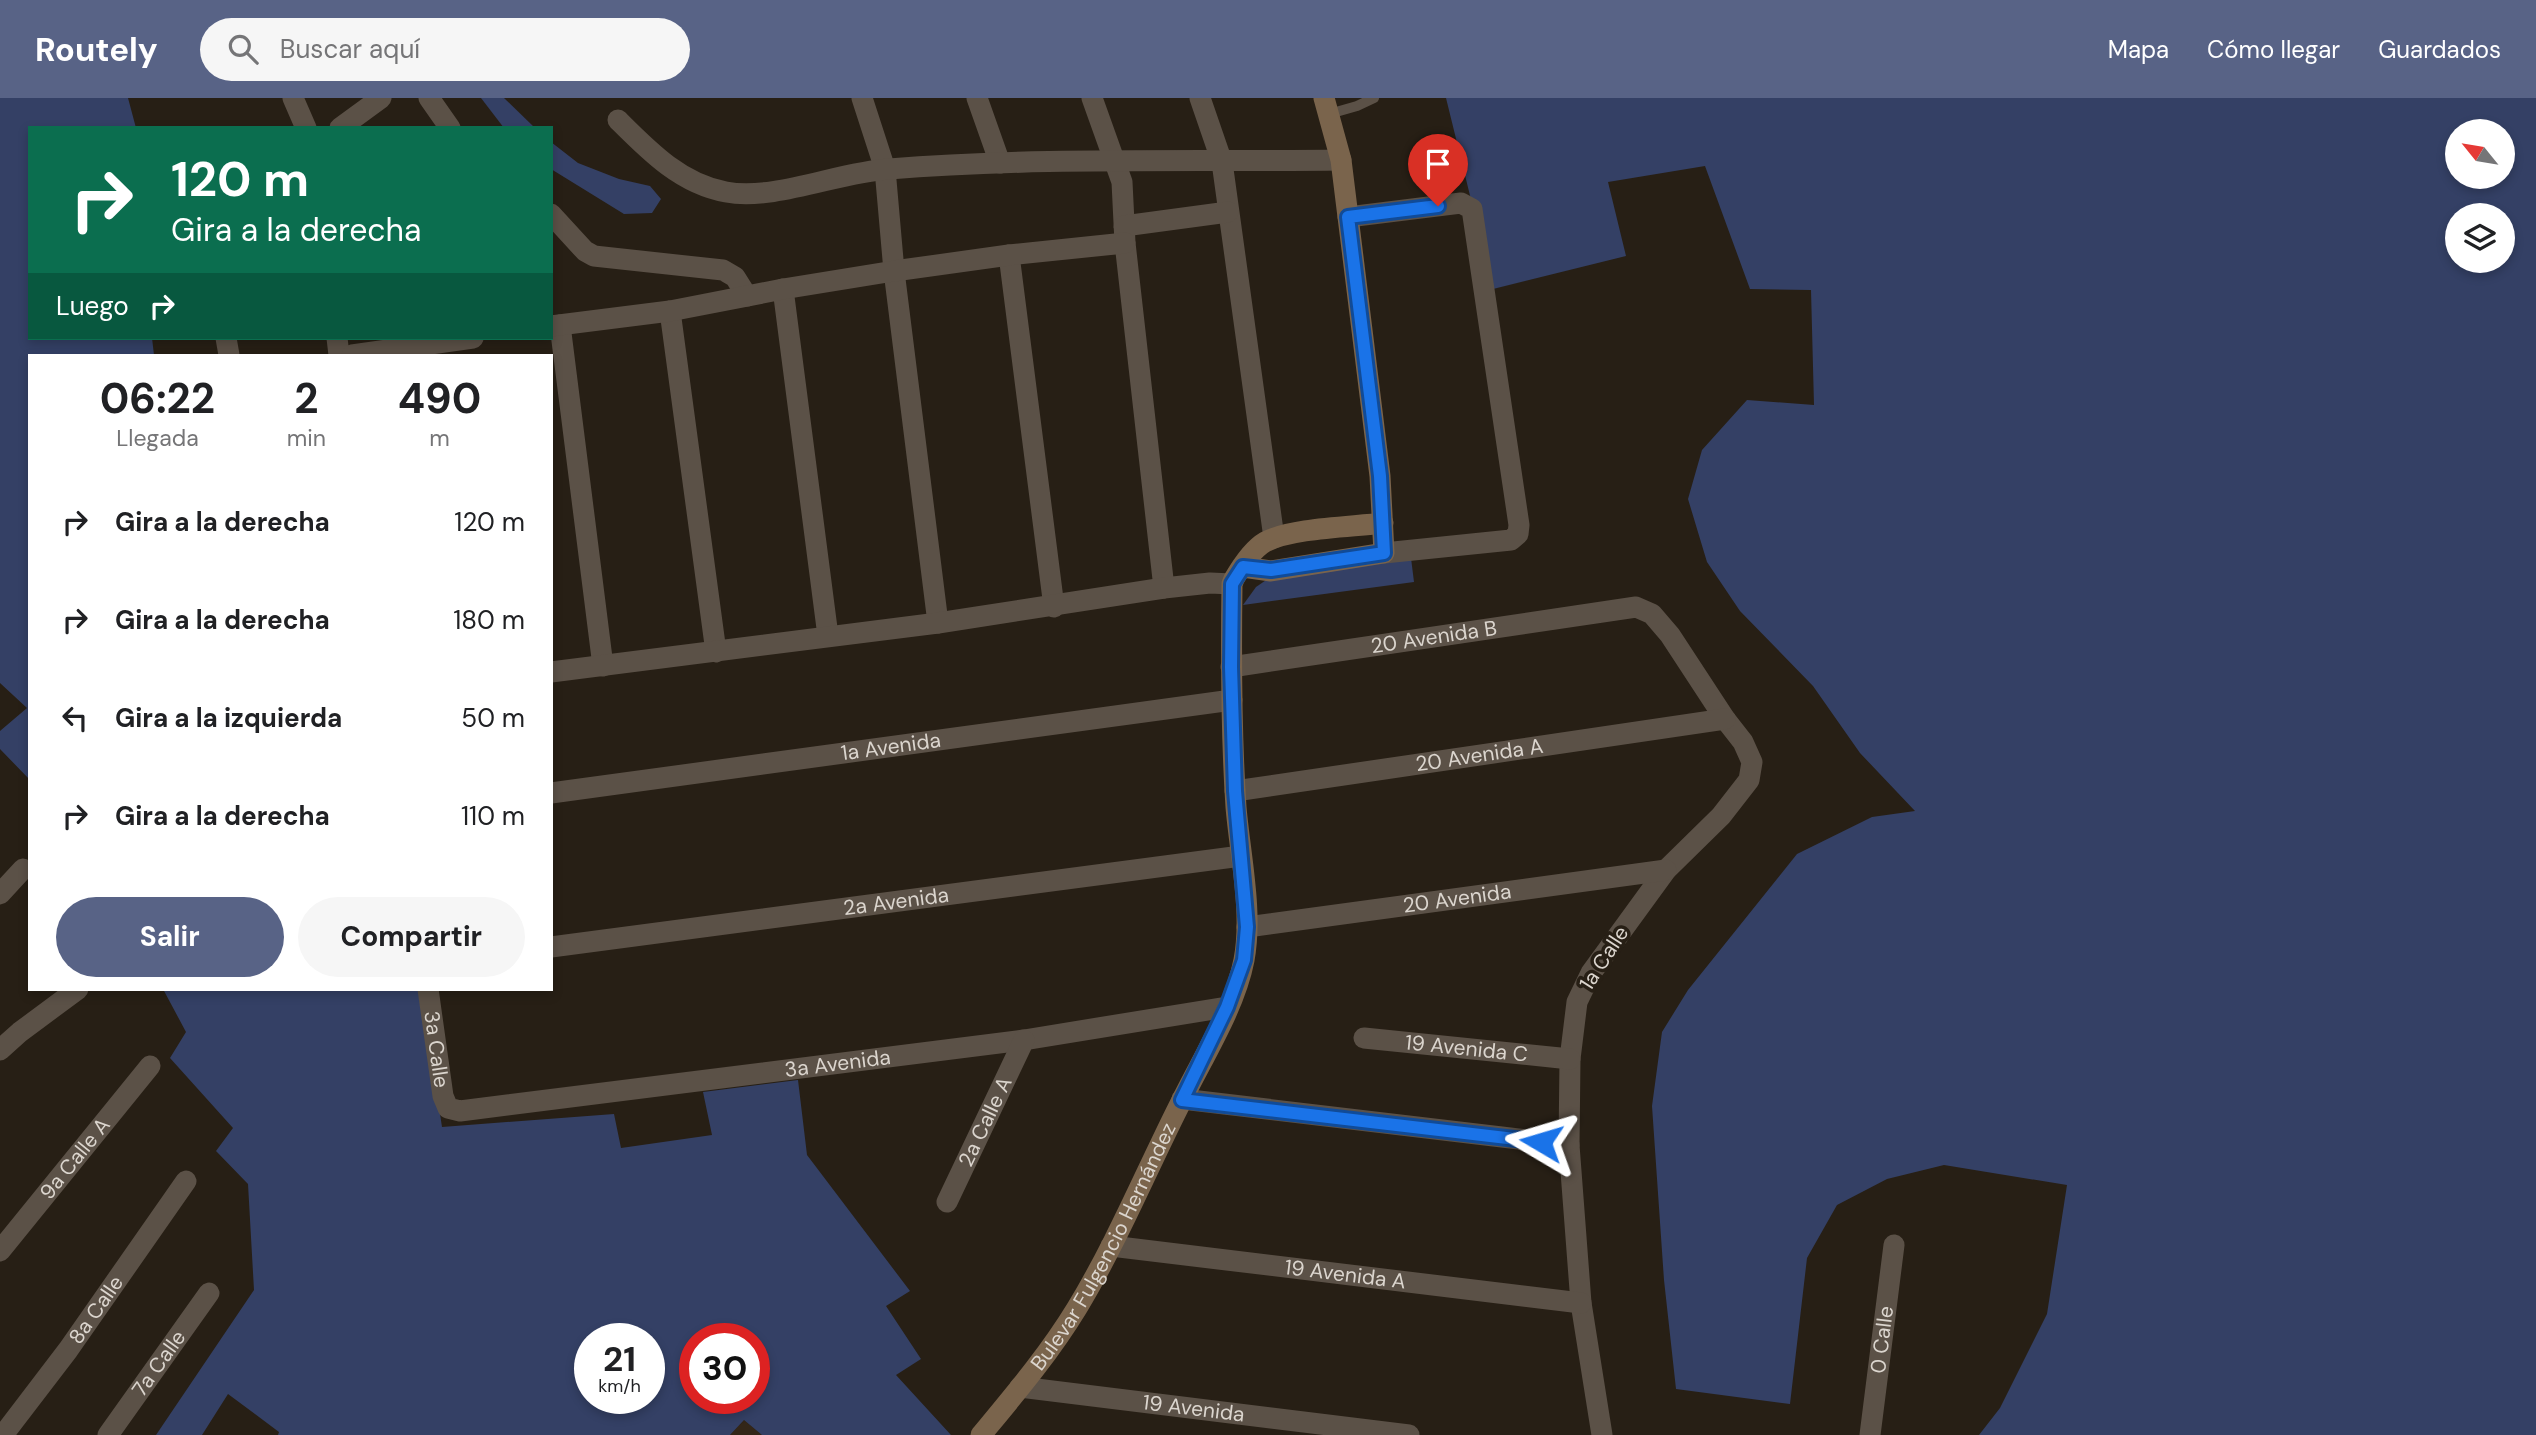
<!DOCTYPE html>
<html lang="es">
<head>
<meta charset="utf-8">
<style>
  :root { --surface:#fff; --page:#f6f6f6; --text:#202124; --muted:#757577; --accent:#586386 }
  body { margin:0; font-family:"DM Sans",sans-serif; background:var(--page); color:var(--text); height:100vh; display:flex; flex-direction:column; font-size:26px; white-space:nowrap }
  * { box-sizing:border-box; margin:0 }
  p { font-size:23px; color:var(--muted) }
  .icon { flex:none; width:38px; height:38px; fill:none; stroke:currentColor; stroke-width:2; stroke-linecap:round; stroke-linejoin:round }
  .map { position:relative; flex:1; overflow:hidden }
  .drawer { position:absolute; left:28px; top:256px; width:525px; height:637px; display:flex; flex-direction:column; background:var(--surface); border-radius:0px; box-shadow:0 4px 10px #0003 }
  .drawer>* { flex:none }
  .guide { position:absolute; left:28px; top:28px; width:525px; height:214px; border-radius:0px; box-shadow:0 4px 10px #0003; background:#0b6e4f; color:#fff; overflow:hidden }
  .needle { width:46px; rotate:300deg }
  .tools { position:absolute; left:2445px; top:21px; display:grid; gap:14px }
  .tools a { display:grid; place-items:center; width:70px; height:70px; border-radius:50%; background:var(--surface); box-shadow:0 4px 10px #0003; font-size:35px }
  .speed { position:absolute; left:574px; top:1225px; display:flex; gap:14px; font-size:35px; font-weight:700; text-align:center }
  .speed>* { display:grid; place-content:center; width:91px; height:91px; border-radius:50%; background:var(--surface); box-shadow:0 4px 10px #0003; line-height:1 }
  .speed small { font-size:18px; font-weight:400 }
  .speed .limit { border:10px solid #d22; background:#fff; color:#111 }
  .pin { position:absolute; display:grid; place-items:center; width:60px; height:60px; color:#fff; margin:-72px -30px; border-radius:50% 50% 50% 0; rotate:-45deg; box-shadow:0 0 7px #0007 }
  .pin .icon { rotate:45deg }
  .me { position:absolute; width:77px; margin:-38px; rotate:277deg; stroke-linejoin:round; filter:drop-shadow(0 0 5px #0008) }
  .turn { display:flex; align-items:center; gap:24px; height:147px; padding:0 28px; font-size:32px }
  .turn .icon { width:91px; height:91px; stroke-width:2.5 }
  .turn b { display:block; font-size:49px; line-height:60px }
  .then { display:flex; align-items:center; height:66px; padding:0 28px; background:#0003; gap:14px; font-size:26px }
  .eta { display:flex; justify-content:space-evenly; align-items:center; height:119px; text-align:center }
  .eta b { font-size:42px; font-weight:700; line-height:49px }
  .button { display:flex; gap:14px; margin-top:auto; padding:14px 28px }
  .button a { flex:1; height:80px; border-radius:42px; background:var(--accent); color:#fff; font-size:28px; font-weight:700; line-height:80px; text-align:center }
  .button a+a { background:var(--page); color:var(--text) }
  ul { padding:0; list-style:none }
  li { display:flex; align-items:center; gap:21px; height:98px; padding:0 28px }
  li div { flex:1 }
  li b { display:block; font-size:26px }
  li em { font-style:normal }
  header { display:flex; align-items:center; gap:42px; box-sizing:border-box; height:98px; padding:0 35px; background:var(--accent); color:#fff }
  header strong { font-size:33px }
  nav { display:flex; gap:38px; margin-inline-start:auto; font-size:24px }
  .search { width:490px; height:63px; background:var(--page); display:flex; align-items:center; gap:18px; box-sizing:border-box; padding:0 24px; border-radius:38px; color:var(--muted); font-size:26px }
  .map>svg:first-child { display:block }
  .built { fill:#332618 }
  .green { fill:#344065; fill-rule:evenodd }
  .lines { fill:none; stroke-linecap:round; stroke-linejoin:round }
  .lane { stroke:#5b5147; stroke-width:10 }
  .street { stroke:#5b5147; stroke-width:21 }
  .secondary { stroke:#7a644c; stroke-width:21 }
  .route-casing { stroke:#114b97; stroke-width:18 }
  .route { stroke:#1a73e8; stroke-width:12 }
  .labels { text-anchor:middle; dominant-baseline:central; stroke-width:7; stroke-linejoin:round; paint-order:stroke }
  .street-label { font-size:21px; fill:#dbd5ce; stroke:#271f15 }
</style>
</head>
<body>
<header>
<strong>Routely</strong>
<div class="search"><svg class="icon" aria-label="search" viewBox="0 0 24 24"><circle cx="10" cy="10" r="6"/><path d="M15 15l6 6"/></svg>Buscar aquí</div>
<nav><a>Mapa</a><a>Cómo llegar</a><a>Guardados</a></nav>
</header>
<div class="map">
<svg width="2536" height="1337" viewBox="0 0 2536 1337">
  <rect width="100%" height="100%" fill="#271f15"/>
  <polygon class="built" points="744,1322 762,1337 730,1337"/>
  <g class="green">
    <polygon points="0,0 128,0 136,30 30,30 30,240 152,240 154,257 30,257 30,682 0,651 0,633 27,610 0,585"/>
    <polygon points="481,0 504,0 535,30 504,30"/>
    <path d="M1446,0H2536V1337H1979L2000,1310L2047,1216L2067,1087L1944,1067L1887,1081L1837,1107L1807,1160L1790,1306L1676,1291L1664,1182L1652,1008L1662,934L1688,892L1797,756L1872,719L1915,713L1860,655L1813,588L1740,513L1707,464L1688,401L1702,352L1747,302L1814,307L1811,192L1750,191L1705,68L1608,84L1626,158L1493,191ZM2457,33H2502V79H2457ZM2457,117H2502V163H2457Z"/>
    <polygon points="551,44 578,65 619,81 650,88 661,101 652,115 624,116 551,71"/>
    <polygon points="1411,460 1414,484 1243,507 1256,489 1275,476"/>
    <path d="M163,891H421L442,1029L614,1016L621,1050L712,1037L703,994L798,982L807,1057L910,1193L886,1208L921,1261L896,1277L951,1337H762L744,1322L730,1337H278L279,1334L228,1296L202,1337H156L254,1192L248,1086L216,1053L233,1030L170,960L186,934ZM590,1241H649V1300H590ZM695,1241H754V1300H695Z"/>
  </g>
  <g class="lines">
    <polyline class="lane" points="1329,16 1357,8 1374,0"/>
    <g class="street">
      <polyline points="293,0 306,30"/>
      <polyline points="429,0 450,30"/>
      <polyline points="862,0 885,71 894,173 938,525"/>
      <polyline points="977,0 1000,65"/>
      <polyline points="1092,0 1122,84 1125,145 1164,490"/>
      <polyline points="1200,0 1222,64 1274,440"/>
      <path d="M618,22C649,53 681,86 726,94C774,103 839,74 889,71C1039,59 1190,64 1341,62"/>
      <polyline points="340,30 381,0"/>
      <polyline points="551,116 585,153 594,158 723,172 735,179 747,198"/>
      <polyline points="1348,119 1461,105 1472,111 1519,427 1518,436 1511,442 1384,455"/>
      <polyline points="1124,128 1228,114"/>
      <polyline points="1009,157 1054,509"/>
      <polyline points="783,191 828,538"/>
      <polyline points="670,213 716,554"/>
      <polyline points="560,227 603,568"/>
      <polyline points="551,228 670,213 783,191 894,173 1009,157 1125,145"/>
      <polyline points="226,240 229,257"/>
      <polyline points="337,240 339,257"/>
      <polyline points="352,257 473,240"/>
      <path id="s1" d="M1231,569L1636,509L1652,516L1670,537L1725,621L1743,644L1752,664L1749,682L1721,718L1666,772L1591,875L1577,904L1570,961L1569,1047L1581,1205L1602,1337"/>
      <polyline points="551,574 938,525 1164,490 1210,485 1232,486"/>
      <path id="s2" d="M1235,693L1725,621"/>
      <path id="s3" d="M551,695L1232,602"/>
      <polyline points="0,796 23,771"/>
      <path id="s4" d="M1247,829L1666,772"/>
      <path id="s5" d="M551,849L1241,758"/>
      <path id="s6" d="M428,891L443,998L448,1010L460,1013L1024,942L1227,909"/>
      <path id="s7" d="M1364,940L1570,961"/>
      <polyline points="0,952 20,934 78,891"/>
      <polyline points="1182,1001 1569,1047"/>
      <path id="s8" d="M947,1104L1024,942"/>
      <path id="s9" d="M1111,1148L1581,1205"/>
      <path id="s10" d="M0,1153L150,968"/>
      <path id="s11" d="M1020,1289L1409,1337"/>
      <path id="s12" d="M3,1337L68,1252L186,1083"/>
      <path id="s13" d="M108,1337L209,1195"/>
      <path id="s14" d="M1870,1337L1894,1147"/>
    </g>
    <g class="secondary">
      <polyline points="1243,469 1271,473 1384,455 1380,378 1341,62 1324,0"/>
      <path id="s15" d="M981,1337C1015,1296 1049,1256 1077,1210C1117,1144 1147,1071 1182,1002C1203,959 1235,909 1244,862C1253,814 1240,757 1236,709C1231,635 1231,560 1232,486L1234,481C1241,469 1253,451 1265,444C1291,430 1351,429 1383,425"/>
    </g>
  </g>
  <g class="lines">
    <defs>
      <polyline id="route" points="1438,108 1348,119 1380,378 1384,455 1271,472 1243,469 1232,486 1231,569 1235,693 1247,829 1244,862 1227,909 1182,1002 1541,1044"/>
    </defs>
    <use href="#route" class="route-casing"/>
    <use href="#route" class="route"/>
  </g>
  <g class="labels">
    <g class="street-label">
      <text stroke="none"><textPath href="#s1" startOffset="205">20 Avenida B</textPath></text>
      <text stroke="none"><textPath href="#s3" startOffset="343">1a Avenida</textPath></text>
      <text stroke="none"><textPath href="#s2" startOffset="247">20 Avenida A</textPath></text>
      <text stroke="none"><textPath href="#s4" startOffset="212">20 Avenida</textPath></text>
      <text stroke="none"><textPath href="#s5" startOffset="348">2a Avenida</textPath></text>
      <text transform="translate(1604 860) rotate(-57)">1a Calle</text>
      <text stroke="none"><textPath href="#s7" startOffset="103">19 Avenida C</textPath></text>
      <text stroke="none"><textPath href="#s6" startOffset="61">3a Calle</textPath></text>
      <text stroke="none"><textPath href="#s6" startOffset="514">3a Avenida</textPath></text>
      <text stroke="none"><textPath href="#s8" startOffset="89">2a Calle A</textPath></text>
      <text stroke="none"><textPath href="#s10" startOffset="119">9a Calle A</textPath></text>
      <text stroke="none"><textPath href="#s15" startOffset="226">Bulevar Fulgencio Hernández</textPath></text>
      <text stroke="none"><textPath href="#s9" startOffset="236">19 Avenida A</textPath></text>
      <text stroke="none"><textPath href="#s12" startOffset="156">8a Calle</textPath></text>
      <text stroke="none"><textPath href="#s14" startOffset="96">0 Calle</textPath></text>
      <text stroke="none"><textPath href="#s13" startOffset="88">7a Calle</textPath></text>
      <text stroke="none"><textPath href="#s11" startOffset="175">19 Avenida</textPath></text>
    </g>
  </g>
</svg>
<div class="tools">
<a><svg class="needle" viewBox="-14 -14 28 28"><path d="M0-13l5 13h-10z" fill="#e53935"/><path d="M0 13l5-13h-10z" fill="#757577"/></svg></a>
<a><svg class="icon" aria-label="layers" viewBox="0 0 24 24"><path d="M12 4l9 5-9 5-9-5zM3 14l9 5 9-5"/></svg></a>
</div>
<div class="speed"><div>21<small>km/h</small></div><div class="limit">30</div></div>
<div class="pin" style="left:1438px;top:108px;background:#d93025"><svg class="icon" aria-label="arrive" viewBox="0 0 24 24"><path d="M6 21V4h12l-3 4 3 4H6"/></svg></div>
<svg class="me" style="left:1541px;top:1044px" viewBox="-20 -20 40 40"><path d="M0-17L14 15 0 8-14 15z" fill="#1a73e8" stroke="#fff" stroke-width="4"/></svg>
<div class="guide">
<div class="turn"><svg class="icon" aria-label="right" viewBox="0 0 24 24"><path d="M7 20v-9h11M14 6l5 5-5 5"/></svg><div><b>120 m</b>Gira a la derecha</div></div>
<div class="then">Luego<svg class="icon" aria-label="right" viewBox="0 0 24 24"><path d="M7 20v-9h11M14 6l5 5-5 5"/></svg></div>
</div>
<section class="drawer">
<div class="eta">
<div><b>06:22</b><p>Llegada</p></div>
<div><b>2</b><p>min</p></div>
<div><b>490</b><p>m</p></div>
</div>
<ul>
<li><svg class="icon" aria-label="right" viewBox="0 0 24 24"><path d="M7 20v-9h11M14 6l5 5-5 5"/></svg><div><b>Gira a la derecha</b></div><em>120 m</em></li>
<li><svg class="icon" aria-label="right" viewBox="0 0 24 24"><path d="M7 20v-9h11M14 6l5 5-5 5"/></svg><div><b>Gira a la derecha</b></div><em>180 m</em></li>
<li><svg class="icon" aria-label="left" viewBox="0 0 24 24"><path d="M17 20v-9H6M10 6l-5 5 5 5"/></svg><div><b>Gira a la izquierda</b></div><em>50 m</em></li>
<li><svg class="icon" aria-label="right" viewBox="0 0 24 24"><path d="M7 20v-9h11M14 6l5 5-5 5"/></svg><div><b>Gira a la derecha</b></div><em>110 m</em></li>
</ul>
<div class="button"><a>Salir</a><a>Compartir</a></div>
</section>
</div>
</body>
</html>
